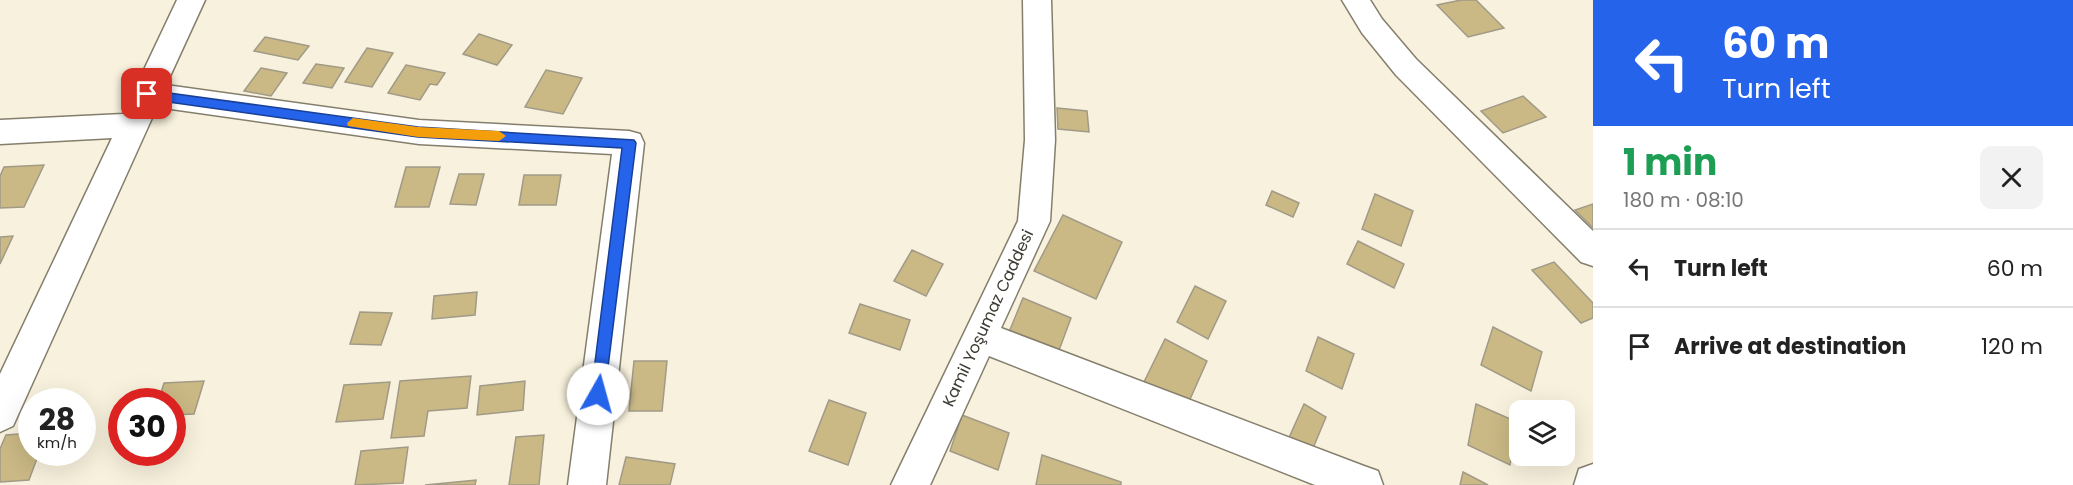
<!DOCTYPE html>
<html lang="en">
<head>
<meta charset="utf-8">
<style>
  :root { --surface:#fff; --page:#f2f2f2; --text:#222; --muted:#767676; --line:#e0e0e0 }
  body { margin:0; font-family:Poppins,sans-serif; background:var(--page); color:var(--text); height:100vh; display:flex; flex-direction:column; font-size:22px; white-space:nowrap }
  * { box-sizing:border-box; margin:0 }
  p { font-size:20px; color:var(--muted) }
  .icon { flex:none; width:33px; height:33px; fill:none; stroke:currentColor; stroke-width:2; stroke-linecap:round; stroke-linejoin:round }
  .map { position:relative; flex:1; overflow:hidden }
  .panel { display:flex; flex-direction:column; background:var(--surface); width:480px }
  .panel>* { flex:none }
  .hud { background:#2563eb; color:#fff; overflow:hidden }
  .buttons { position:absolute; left:1509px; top:400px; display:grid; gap:12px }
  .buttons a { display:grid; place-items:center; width:66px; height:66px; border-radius:12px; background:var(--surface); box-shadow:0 6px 24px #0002; font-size:30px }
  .speed { position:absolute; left:18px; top:388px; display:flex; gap:12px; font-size:30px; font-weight:700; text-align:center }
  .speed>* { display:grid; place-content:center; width:78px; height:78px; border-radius:50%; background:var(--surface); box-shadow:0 6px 24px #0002; line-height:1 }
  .speed small { font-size:15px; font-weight:400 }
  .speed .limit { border:9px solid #d22; background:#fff; color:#111 }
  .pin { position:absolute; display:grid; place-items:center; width:51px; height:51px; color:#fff; margin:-26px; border-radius:12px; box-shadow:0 3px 9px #0006 }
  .me { position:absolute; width:66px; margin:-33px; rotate:7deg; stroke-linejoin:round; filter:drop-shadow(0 0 4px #0008) }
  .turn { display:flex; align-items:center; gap:21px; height:126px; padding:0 30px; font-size:27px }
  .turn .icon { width:78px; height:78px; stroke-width:2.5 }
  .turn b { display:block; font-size:42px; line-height:51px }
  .round { display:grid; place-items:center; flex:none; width:63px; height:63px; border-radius:12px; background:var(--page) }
  .summary { display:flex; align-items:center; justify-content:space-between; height:102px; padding:0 30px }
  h1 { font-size:36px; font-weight:700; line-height:45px; color:#1e9e55 }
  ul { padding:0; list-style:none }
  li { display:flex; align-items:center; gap:18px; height:78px; padding:0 30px; border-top:2px solid var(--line) }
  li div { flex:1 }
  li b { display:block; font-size:22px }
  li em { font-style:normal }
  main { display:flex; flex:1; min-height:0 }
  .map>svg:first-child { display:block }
  .building { fill:#cab985; stroke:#a09a87; stroke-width:1.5 }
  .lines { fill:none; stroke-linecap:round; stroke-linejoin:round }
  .minor-casing { stroke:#847e6c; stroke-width:3 }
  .minor { fill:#fff; fill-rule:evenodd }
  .route { fill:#2563eb; stroke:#184099; stroke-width:1.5 }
  .slow { fill:#f59e0b }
  .labels { text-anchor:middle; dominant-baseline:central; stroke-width:4.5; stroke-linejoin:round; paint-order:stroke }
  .street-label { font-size:16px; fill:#3d3b33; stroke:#fff }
</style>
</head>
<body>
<main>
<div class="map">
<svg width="1593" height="485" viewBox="0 0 1593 485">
  <rect width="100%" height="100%" fill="#f8f1dd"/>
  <g class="building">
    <polygon points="1461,0 1476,0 1504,28 1468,37 1437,5"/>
    <polygon points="479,34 512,45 497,65 463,54"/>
    <polygon points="265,37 309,46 298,60 254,51"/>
    <polygon points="367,48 393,53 372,87 345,82"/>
    <polygon points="316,64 344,68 332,88 303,83"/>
    <polygon points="406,65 445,73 437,85 430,84 420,100 388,93"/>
    <polygon points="261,68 287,73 271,96 244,91"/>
    <polygon points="546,70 582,78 563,114 525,107"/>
    <polygon points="1523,96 1546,117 1503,133 1481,111"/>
    <polygon points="1057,108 1087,111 1089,132 1058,129"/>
    <polygon points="44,165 24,207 0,208 0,176 4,167"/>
    <polygon points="406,167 440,167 429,207 395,207"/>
    <polygon points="459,174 484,174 476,205 450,204"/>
    <polygon points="524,175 561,175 556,205 519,205"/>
    <polygon points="1272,191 1299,203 1293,217 1266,205"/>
    <polygon points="1375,194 1413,211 1401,246 1362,229"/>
    <polygon points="1593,204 1593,228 1575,210"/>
    <polygon points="1063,215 1122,242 1096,299 1034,271"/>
    <polygon points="13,236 0,264 0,237"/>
    <polygon points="1358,241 1404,264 1394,288 1347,264"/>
    <polygon points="912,250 943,264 926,296 894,281"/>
    <polygon points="1554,262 1593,303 1593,318 1581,323 1532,270"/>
    <polygon points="1195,286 1226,301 1208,339 1177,322"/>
    <polygon points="477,292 475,315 432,319 434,296"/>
    <polygon points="1023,298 1071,318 1058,353 1009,332"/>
    <polygon points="860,304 910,320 900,350 849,333"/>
    <polygon points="360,312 392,313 381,345 350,344"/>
    <polygon points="1493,327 1542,352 1531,391 1481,365"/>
    <polygon points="1318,337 1354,354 1342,389 1306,371"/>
    <polygon points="1165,339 1207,361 1187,406 1144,382"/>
    <polygon points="634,361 667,361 662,411 629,411"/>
    <polygon points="471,376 467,408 428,411 424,436 391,438 400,381"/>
    <polygon points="204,381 194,414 172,415 172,402 158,402 164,383"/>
    <polygon points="525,381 523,410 477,415 480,386"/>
    <polygon points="390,382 383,419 336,422 344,385"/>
    <polygon points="829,400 866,413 848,465 809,451"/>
    <polygon points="1304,404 1326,417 1311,453 1288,440"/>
    <polygon points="1476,404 1517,422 1510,465 1468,445"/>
    <polygon points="962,415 1009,433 998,470 950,451"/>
    <polygon points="32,433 32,453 39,453 29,480 0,482 0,449 6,435"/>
    <polygon points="544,435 539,485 509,485 516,437"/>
    <polygon points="408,447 403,483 355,485 361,451"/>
    <polygon points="1042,455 1121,482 1121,485 1036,485"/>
    <polygon points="626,457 675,464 670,485 619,485"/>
    <polygon points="1463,472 1488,485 1460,485"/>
    <polygon points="476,480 475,485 425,485"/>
  </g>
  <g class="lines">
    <defs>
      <g id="minor">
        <polygon points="177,0 205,0 166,85 419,120 629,131 640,134 644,143 606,485 568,485 612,154 419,144 157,107 13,426 0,432 0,374 112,138 0,144 0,120 123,114"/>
        <polygon points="1023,0 1051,0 1055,140 1050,221 1001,328 1364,466 1378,471 1383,485 1315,485 989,356 930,485 891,485 1018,221 1025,140"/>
        <polygon points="1342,0 1370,0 1382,19 1416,59 1593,231 1593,266 1581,262 1396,75 1362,33"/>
        <polygon points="1593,464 1593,485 1574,485 1579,469"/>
      </g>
    </defs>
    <use href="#minor" class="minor-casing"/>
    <use href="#minor" class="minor"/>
  </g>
  <polygon class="route" points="147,90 418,127 634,140 636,143 604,399 593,399 591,394 622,148 418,137 147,99 141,94"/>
  <polygon class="slow" points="353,118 418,127 499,131 506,136 499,141 418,137 348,126 347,123"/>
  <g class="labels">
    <g class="street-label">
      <text transform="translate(988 318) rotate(-65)">Kamil Yoşumaz Caddesi</text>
    </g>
  </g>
</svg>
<div class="buttons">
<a><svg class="icon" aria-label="layers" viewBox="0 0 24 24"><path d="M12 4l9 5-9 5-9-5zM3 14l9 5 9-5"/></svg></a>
</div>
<div class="speed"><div>28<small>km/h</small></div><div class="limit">30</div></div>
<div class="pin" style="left:147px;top:94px;background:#d93025"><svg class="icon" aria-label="arrive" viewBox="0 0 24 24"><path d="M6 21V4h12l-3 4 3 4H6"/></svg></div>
<svg class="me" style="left:598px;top:394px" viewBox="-20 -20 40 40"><circle r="19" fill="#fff"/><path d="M0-13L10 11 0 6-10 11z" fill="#2563eb"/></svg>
</div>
<section class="panel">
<div class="hud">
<div class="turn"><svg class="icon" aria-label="left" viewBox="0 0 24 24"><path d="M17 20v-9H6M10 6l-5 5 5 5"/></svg><div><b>60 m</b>Turn left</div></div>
</div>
<div class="summary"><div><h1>1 min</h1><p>180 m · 08:10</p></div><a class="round"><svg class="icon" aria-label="close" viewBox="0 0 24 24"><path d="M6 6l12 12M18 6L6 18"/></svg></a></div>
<ul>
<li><svg class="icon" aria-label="left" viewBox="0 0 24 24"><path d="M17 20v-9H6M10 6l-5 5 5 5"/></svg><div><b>Turn left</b></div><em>60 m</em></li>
<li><svg class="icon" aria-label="arrive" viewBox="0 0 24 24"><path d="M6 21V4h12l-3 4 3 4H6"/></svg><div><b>Arrive at destination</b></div><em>120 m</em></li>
</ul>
</section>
</main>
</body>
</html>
